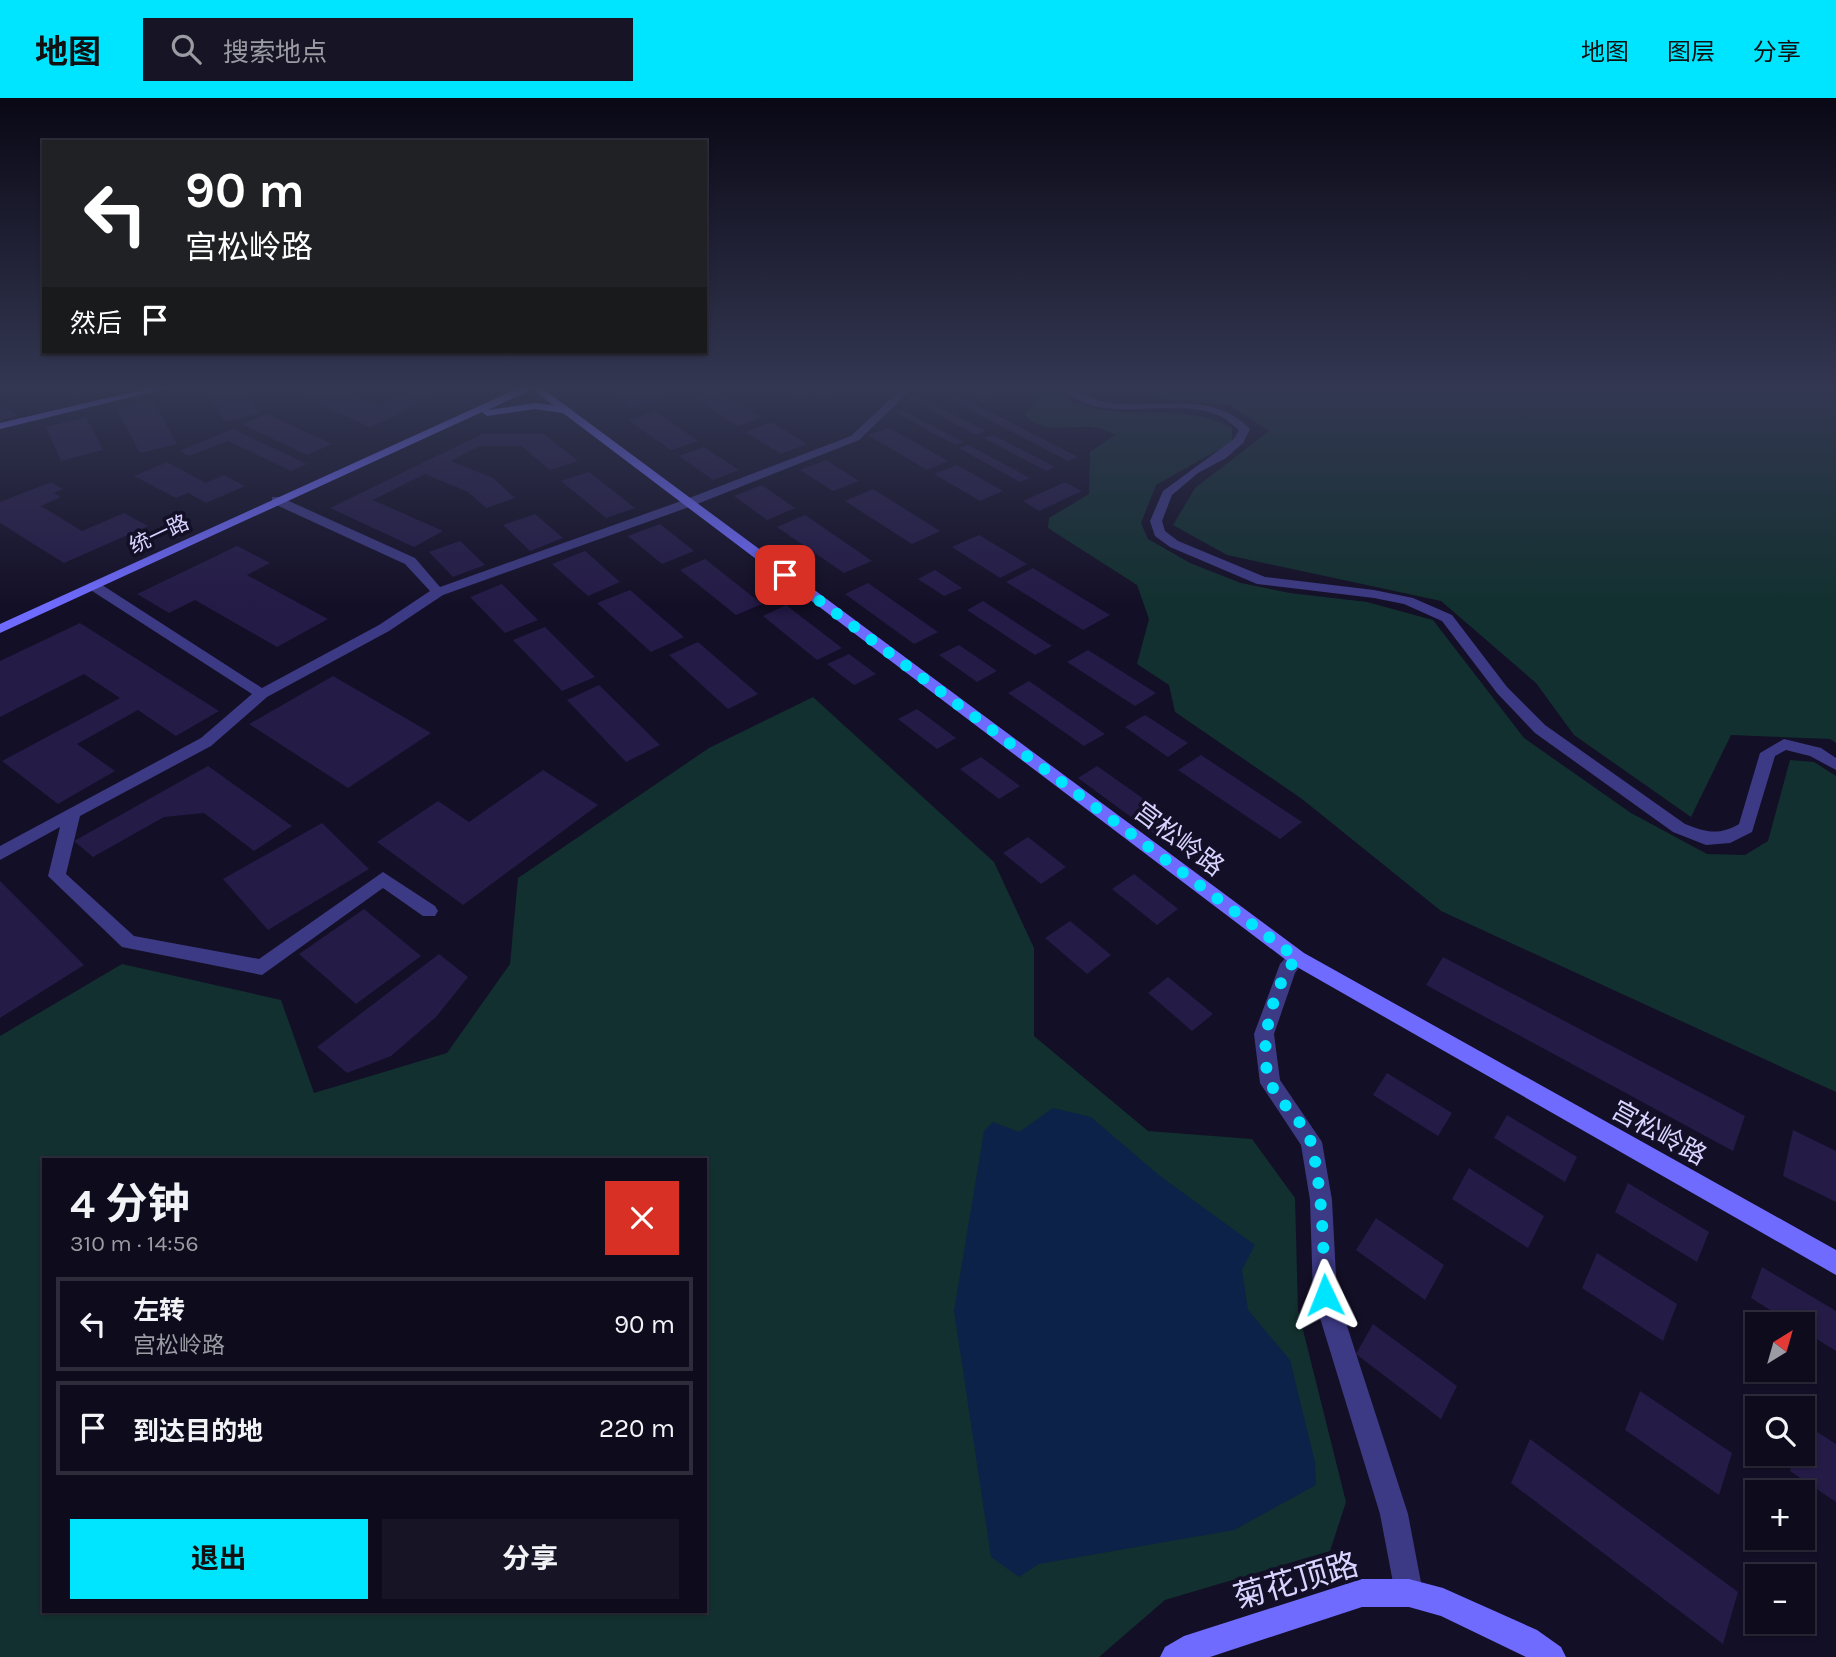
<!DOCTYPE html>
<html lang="zh">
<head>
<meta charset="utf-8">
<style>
  :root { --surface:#0e0b1c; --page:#171425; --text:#f1f3f6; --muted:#9b9ba3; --line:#2e2b3b; --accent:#00e5ff }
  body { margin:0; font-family:Karla,"Noto Sans SC",sans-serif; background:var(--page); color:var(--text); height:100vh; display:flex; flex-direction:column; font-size:26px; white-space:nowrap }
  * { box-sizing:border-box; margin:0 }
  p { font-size:23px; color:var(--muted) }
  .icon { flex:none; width:38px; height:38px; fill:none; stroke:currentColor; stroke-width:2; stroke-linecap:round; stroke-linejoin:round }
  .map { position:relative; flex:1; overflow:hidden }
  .side { position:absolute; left:42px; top:1060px; width:665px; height:455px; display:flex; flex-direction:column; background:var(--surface); border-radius:0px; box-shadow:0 2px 5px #0004,0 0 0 2px var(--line) }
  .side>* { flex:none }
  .hud { position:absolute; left:42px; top:42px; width:665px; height:214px; border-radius:0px; box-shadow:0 2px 5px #0004,0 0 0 2px var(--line); background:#202124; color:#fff; overflow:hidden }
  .needle { width:46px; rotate:37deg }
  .buttons { position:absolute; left:1745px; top:1214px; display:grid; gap:14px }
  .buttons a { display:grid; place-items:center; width:70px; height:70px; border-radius:0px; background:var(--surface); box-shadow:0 2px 5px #0004,0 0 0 2px var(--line); font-size:35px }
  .pin { position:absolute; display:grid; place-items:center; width:60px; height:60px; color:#fff; margin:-30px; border-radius:14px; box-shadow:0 4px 10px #0006 }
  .me { position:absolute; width:77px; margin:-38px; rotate:358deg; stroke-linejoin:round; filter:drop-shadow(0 0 5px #0008) }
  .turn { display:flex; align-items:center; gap:24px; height:147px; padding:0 28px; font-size:32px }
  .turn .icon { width:91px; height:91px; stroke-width:2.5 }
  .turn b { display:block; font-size:49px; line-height:60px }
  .then { display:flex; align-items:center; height:66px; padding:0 28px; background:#0003; gap:14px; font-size:26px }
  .round { display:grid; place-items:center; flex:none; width:74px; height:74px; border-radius:0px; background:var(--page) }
  .overview { display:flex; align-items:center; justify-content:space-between; height:119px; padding:0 28px }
  h1 { font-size:42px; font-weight:700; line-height:52px }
  .button { display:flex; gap:14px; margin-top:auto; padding:14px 28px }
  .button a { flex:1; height:80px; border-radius:0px; background:var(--accent); color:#111; font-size:28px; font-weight:700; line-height:80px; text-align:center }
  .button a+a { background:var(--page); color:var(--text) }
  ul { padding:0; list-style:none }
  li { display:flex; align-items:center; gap:21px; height:94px; margin:0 14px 10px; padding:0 14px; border:4px solid var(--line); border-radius:0px }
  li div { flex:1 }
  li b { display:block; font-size:26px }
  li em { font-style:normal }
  header { display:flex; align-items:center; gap:42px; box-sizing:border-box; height:98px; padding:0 35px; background:var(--accent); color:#111 }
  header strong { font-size:33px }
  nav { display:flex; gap:38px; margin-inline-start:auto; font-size:24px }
  .search { width:490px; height:63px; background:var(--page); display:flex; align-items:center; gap:18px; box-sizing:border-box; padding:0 24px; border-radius:0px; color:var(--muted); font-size:26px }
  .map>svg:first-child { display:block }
  .green { fill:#12302f; fill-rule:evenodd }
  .water { fill:#0c2248 }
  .building { fill:#241b47 }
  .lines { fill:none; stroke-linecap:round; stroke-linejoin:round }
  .street { fill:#3d3a85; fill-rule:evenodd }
  .secondary { fill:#6f6bff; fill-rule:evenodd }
  .route { stroke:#00e5ff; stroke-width:12; stroke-dasharray:0 21.6 }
  .labels { text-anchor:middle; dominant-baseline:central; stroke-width:7; stroke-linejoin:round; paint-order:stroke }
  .far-street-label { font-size:21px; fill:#d9d4ff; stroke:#130f26 }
  .street-label { font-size:26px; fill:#d9d4ff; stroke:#130f26 }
  .near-street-label { font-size:32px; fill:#d9d4ff; stroke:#130f26 }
</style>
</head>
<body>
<header>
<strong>地图</strong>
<div class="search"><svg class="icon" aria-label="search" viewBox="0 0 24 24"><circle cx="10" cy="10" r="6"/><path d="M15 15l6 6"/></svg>搜索地点</div>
<nav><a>地图</a><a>图层</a><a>分享</a></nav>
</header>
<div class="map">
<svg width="1836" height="1559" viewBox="0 0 1836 1559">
  <rect width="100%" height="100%" fill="#130f26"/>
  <g class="green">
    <path d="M1033,290C1063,290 1054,296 1077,305C1126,324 1185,303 1232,330V344L1156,387L1141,425L1148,441L1190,465L1241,485L1290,495L1367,504L1433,522L1524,640L1631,715L1707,756L1745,757L1768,743L1790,662L1814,664L1836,678V994L1441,813L1302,701L1175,614L1169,587L1137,566L1149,521L1137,487L1048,430L1049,420L1089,396L1090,354L1115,337C1081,316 1050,345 1024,316L1035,305Z"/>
    <polygon points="1099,290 1836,290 1836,645 1830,641 1731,637 1691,719 1574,637 1536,585 1441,503 1227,457 1173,427 1195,390 1269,333 1229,307 1118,298"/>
    <path d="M813,599L994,764L1034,850V938L1148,1033L1252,1041L1295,1100L1298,1212L1346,1404L1330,1453L1165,1502L1099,1559H0V938L122,866L281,902L314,995L447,955L510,866L518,780L709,650ZM44,1062H705V1514H44Z"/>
  </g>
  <polygon class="water" points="1053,1010 1091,1019 1160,1078 1255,1147 1242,1172 1248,1212 1290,1262 1315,1364 1316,1387 1234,1432 1039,1466 1019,1479 991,1459 954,1213 984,1033 993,1024 1019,1034"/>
  <g class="building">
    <polygon points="56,290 105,290 109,292 79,302"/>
    <polygon points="204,290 244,290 261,315 225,324"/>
    <polygon points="294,290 337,290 377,308 417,290 458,290 370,329 301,298"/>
    <polygon points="610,290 695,290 633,311 605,291"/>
    <polygon points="772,290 824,290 840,299 823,305 811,299 796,304"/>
    <polygon points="929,290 944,290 1078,359 1068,363"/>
    <polygon points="952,290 971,290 983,296 998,290 1011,294 982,305"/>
    <polygon points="718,292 762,319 738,328 694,300"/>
    <polygon points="917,297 985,333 976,337 907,300"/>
    <polygon points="152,302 177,346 140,355 117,311"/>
    <polygon points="0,306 18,317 0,323"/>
    <polygon points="901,311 963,344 955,347 893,313"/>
    <polygon points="655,313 698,343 671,352 628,322"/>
    <polygon points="267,316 332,346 307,357 242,326"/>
    <polygon points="86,319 103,352 61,363 46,329"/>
    <polygon points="771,324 807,346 781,356 745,334"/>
    <polygon points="889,330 948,363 927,372 868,337"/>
    <polygon points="233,331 307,366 291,373 228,343 189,358 179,353"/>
    <polygon points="482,336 544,336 578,363 550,372 521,348 480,348 451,363 493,380 515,400 486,410 468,394 425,376 373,402 443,433 414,449 330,410"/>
    <polygon points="993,337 1055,369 1046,373 984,340"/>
    <polygon points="968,347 1030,380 1020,384 959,350"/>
    <polygon points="704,349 739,372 713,382 679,358"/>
    <polygon points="826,362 859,383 833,393 800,372"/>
    <polygon points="167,364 206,385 224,377 245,388 206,405 188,395 176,400 134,378"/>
    <polygon points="957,367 1003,393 980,403 934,376"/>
    <polygon points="589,374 635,410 606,420 561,383"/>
    <polygon points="51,384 63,391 54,395 61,399 41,408 82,433 124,415 148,428 64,465 0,425 0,404"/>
    <polygon points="1065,384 1082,393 1039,413 1023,403"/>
    <polygon points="762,387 795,410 767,422 734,398"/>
    <polygon points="873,391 940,433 912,446 845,403"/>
    <polygon points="535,416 563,440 530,453 503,427"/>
    <polygon points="805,417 872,463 844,475 777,429"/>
    <polygon points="660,426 694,453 662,466 628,438"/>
    <polygon points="979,437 1027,466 1000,480 952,449"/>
    <polygon points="460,443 485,467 453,479 429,454"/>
    <polygon points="237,448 270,465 247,477 328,521 277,549 195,502 169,515 137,496"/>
    <polygon points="585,453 620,484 588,498 552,466"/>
    <polygon points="705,461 762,506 736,517 680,472"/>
    <polygon points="1033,470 1110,517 1083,532 1006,484"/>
    <polygon points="935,472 962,490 944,498 918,481"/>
    <polygon points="868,485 938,534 914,546 845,496"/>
    <polygon points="502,486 538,522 505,535 470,499"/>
    <polygon points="630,492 684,539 651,554 597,505"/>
    <polygon points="983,503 1052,548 1035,557 967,512"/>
    <polygon points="786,507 842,550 817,562 763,518"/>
    <polygon points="80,525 219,613 176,638 138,612 77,646 115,673 58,706 2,663 120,600 84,576 0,619 0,563"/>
    <polygon points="545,529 595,579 562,593 513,542"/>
    <polygon points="698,544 758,596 728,611 669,557"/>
    <polygon points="959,547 997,573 977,584 939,557"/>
    <polygon points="1088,552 1156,595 1135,608 1067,564"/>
    <polygon points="849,556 876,576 854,587 827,566"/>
    <polygon points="333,578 431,635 348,690 249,626"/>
    <polygon points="1029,583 1105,636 1084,648 1008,595"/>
    <polygon points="599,587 660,647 626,664 567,602"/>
    <polygon points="917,611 956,640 937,651 898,621"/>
    <polygon points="1145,617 1188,645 1168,659 1125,629"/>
    <polygon points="1201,657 1302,724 1280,741 1178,672"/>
    <polygon points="981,659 1020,688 999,701 960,671"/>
    <polygon points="208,668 292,728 254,753 204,715 164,719 93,759 74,743"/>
    <polygon points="1097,668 1185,730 1165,744 1078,680"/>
    <polygon points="543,672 598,707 463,807 377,744 438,703 469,724"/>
    <polygon points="322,725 369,771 268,832 223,781"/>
    <polygon points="1028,739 1066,769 1041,786 1003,755"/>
    <polygon points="1134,776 1178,811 1157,827 1112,791"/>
    <polygon points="0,783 84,867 0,920"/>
    <polygon points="364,811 421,858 356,906 299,856"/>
    <polygon points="1070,823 1111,857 1087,876 1045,840"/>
    <polygon points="439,856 468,879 436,919 391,958 347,975 317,949"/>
    <polygon points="1443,859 1745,1018 1733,1053 1426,887"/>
    <polygon points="1168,879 1213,916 1192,933 1148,895"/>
    <polygon points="1387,975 1452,1015 1438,1038 1373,997"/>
    <polygon points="1507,1017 1577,1059 1565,1084 1494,1040"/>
    <polygon points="1793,1032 1836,1053 1836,1104 1783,1078"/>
    <polygon points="1469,1070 1544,1118 1528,1150 1452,1101"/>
    <polygon points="1628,1085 1709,1134 1697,1164 1615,1114"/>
    <polygon points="1376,1120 1444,1167 1425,1202 1356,1152"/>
    <polygon points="1597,1155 1677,1206 1663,1243 1582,1190"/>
    <polygon points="1762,1169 1836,1213 1836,1253 1802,1232 1802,1227 1794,1227 1751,1200"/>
    <polygon points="1373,1226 1457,1288 1441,1321 1356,1256"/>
    <polygon points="1640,1293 1732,1355 1719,1397 1625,1332"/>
    <polygon points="1803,1325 1836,1346 1836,1404 1790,1373 1795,1356 1802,1356"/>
    <polygon points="1530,1341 1738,1494 1723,1546 1511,1385"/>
  </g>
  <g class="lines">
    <g class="street">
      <polygon points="902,290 913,290 859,342 692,408 443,497 389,533 267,599 211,648 80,718 66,776 134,838 259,861 383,774 435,808 438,813 435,818 423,818 383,790 262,877 122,849 48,778 60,729 0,762 0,748 201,640 252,596 89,491 89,485 99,485 262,590 379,527 430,493 405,466 272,405 272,399 280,399 415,460 440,489 684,402 851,338"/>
      <path d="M1061,290C1078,290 1089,301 1106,304C1155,313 1211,290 1250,331L1243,345L1226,360L1198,375L1172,397L1162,423L1165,433L1178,443L1265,479L1374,492L1413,500L1452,517L1507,589L1545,627L1685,726C1705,734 1719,738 1739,726L1760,655L1784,641L1821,650L1836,660V672L1810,658L1786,652L1775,658L1752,734L1730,745L1706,747L1673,734L1535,635L1497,595L1442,523L1404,506L1374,500L1257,486L1170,449L1155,438L1150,423L1163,393L1234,341L1239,332C1234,328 1228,322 1222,319C1172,294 1105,332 1061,290Z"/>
      <polygon points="1297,852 1304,855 1306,860 1295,875 1274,936 1280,982 1322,1044 1332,1102 1337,1197 1408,1416 1423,1495 1419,1505 1409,1509 1399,1505 1395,1495 1380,1416 1313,1197 1310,1102 1301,1047 1260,985 1254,936 1280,866 1290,855"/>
    </g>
    <g class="secondary">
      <polygon points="150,290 168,290 0,331 0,325"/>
      <path d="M519,290H542L1304,855L1836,1152V1177L1290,865L563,315L535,311L487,318L482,314L0,535V526ZM532,291L553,307L535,305L488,312Z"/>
      <polygon points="1362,1481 1409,1481 1443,1490 1537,1532 1561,1549 1566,1559 1526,1559 1441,1518 1409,1509 1362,1509 1210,1559 1160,1559 1165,1549 1184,1538"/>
    </g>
  </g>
  <linearGradient id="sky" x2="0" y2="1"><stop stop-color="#0a0815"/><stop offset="0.57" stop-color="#333752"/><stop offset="1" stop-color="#333752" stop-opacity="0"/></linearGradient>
  <rect width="1836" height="508" fill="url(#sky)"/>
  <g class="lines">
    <path class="route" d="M785,477L1297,860C1273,885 1256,953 1271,986C1280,1007 1307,1025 1312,1048C1323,1097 1323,1147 1325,1197"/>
  </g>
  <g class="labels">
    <g class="far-street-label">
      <text transform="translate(159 436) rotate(-25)">统一路</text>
    </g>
    <g class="street-label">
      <text transform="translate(1179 741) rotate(37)">宫松岭路</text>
      <text transform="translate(1659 1035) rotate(29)">宫松岭路</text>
    </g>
    <g class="near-street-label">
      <text transform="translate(1296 1483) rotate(-16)">菊花顶路</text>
    </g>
  </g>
</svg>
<div class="buttons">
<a><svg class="needle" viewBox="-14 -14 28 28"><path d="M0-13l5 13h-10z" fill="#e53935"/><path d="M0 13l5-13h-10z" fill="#9b9ba3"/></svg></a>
<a><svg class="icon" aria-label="search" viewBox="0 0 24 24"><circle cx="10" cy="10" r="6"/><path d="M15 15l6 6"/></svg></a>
<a>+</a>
<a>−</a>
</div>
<div class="pin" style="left:785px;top:477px;background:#d93025"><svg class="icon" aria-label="arrive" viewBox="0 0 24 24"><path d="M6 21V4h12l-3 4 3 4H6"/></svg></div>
<svg class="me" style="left:1325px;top:1197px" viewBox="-20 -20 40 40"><path d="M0-17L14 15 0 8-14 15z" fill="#00e5ff" stroke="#fff" stroke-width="4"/></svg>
<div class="hud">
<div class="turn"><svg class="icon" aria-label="left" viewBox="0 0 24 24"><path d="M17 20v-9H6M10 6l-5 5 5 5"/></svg><div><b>90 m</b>宫松岭路</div></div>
<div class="then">然后<svg class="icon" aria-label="arrive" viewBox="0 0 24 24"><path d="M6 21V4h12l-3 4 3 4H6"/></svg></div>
</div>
<section class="side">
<div class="overview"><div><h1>4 分钟</h1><p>310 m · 14:56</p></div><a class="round" style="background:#d93025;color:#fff"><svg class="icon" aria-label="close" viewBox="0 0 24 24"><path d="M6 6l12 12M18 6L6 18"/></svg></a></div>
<ul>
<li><svg class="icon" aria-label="left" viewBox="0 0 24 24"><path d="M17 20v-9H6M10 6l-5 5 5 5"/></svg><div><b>左转</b><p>宫松岭路</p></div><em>90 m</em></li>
<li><svg class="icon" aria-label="arrive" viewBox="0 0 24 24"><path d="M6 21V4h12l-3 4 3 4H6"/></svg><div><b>到达目的地</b></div><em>220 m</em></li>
</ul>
<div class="button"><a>退出</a><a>分享</a></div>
</section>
</div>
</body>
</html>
